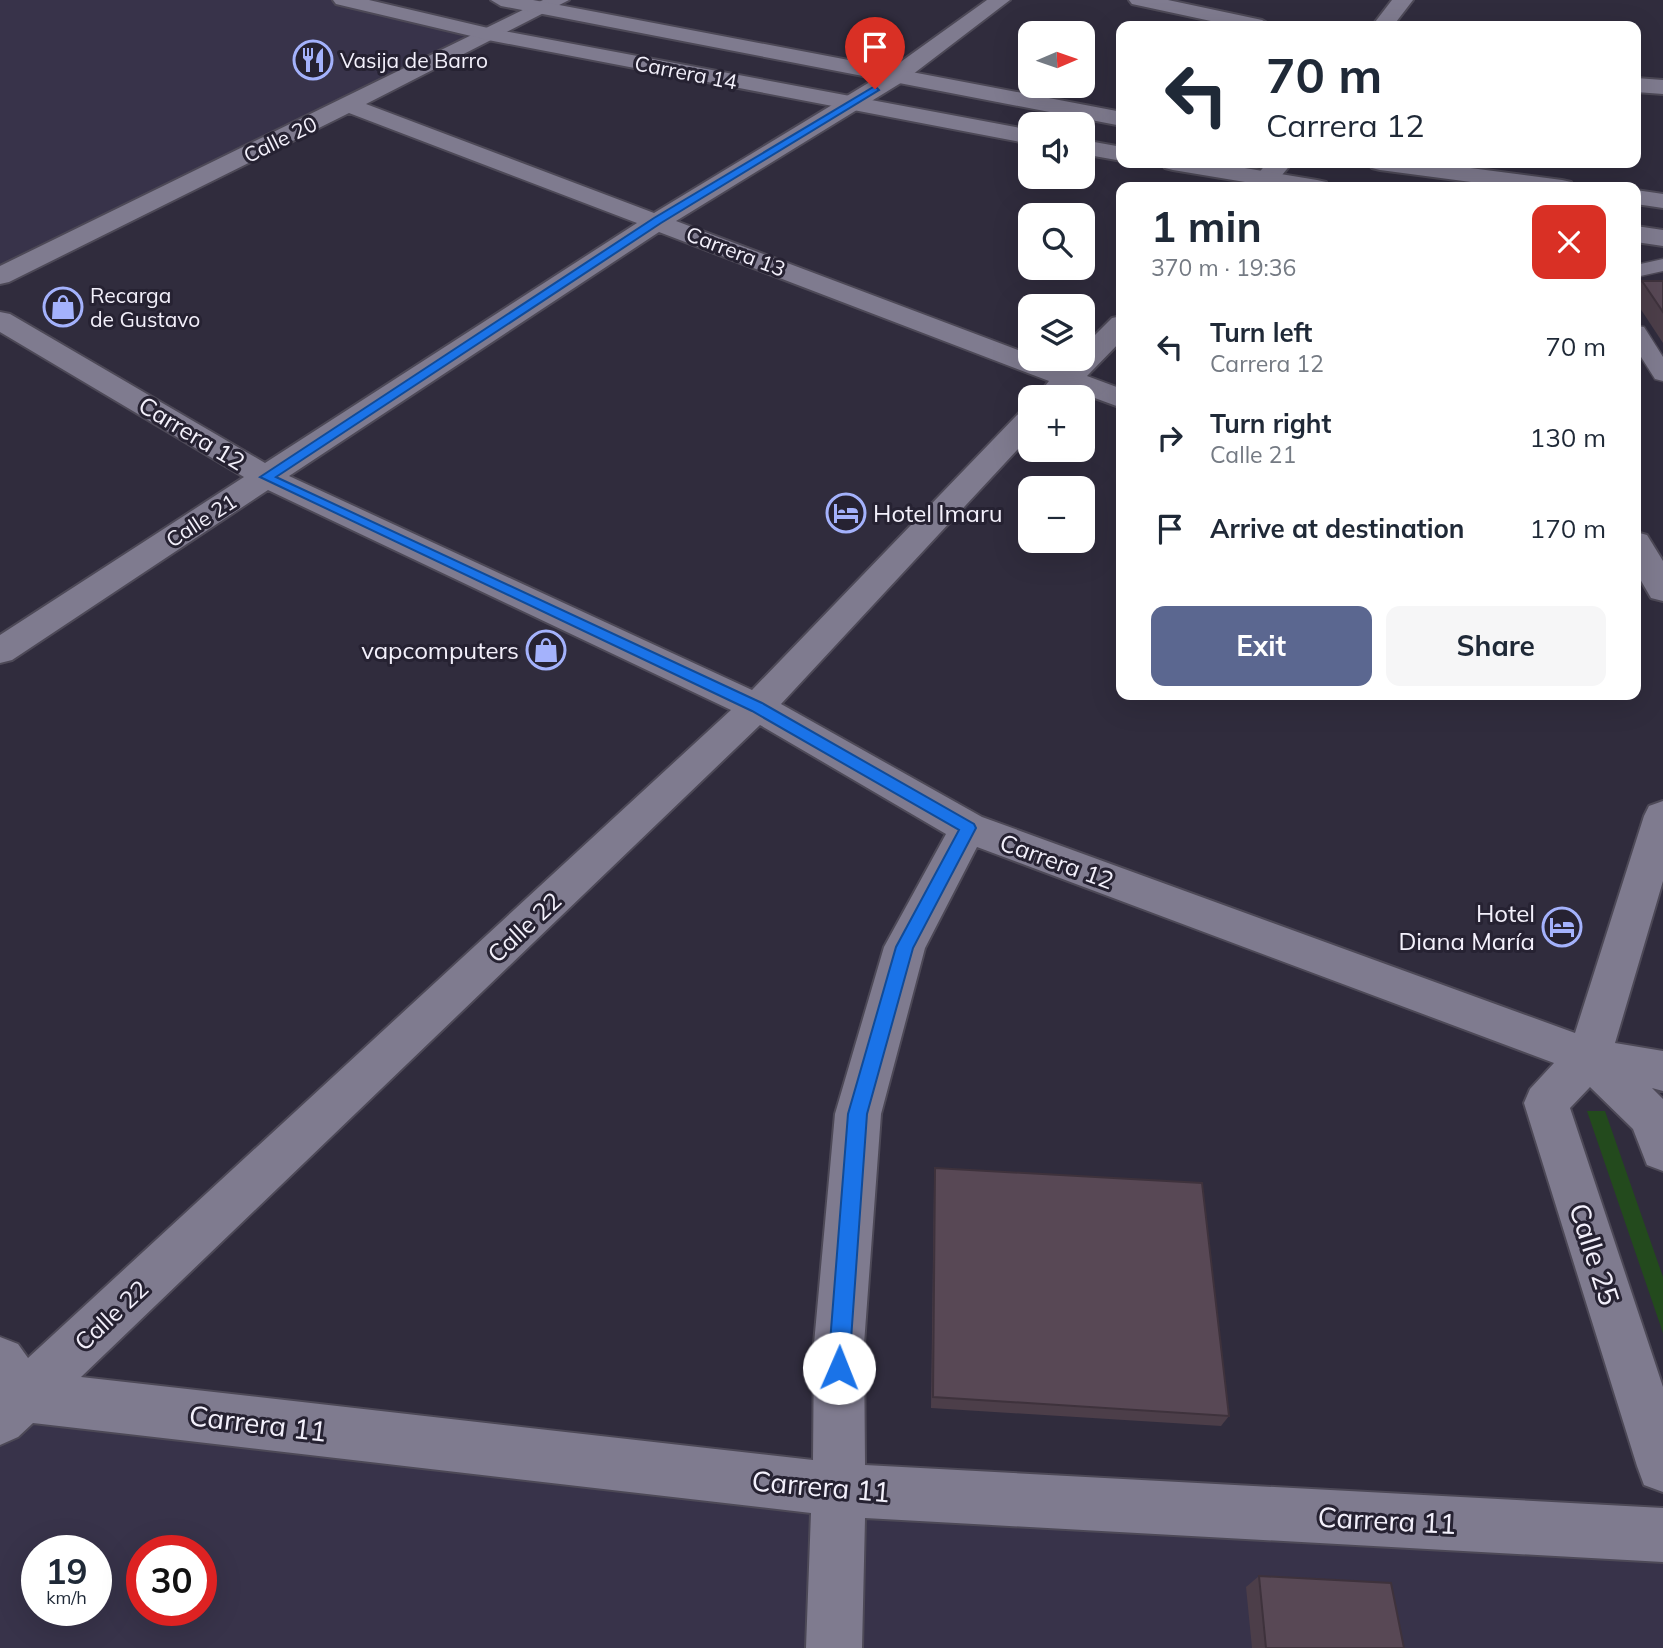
<!DOCTYPE html>
<html lang="en">
<head>
<meta charset="utf-8">
<style>
  :root { --surface:#fff; --page:#f6f6f7; --text:#1f2937; --muted:#747a83; --accent:#5b6790 }
  body { margin:0; font-family:Mulish,sans-serif; background:var(--page); color:var(--text); height:100vh; display:flex; flex-direction:column; font-size:26px; white-space:nowrap }
  * { box-sizing:border-box; margin:0 }
  p { font-size:23px; color:var(--muted) }
  .icon { flex:none; width:38px; height:38px; fill:none; stroke:currentColor; stroke-width:2; stroke-linecap:round; stroke-linejoin:round }
  .map { position:relative; flex:1; overflow:hidden }
  .details { position:absolute; left:1116px; top:182px; width:525px; height:518px; display:flex; flex-direction:column; background:var(--surface); border-radius:14px; box-shadow:0 7px 28px #0002 }
  .details>* { flex:none }
  .hud { position:absolute; left:1116px; top:21px; width:525px; height:147px; border-radius:14px; box-shadow:0 7px 28px #0002; background:#fff; color:var(--text); overflow:hidden }
  .needle { width:46px; rotate:88deg }
  .tools { position:absolute; left:1018px; top:21px; display:grid; gap:14px }
  .tools a { display:grid; place-items:center; width:77px; height:77px; border-radius:14px; background:var(--surface); box-shadow:0 7px 28px #0002; font-size:35px }
  .speed { position:absolute; left:21px; top:1535px; display:flex; gap:14px; font-size:35px; font-weight:700; text-align:center }
  .speed>* { display:grid; place-content:center; width:91px; height:91px; border-radius:50%; background:var(--surface); box-shadow:0 7px 28px #0002; line-height:1 }
  .speed small { font-size:18px; font-weight:400 }
  .speed .limit { border:10px solid #d22; background:#fff; color:#111 }
  .pin { position:absolute; display:grid; place-items:center; width:60px; height:60px; color:#fff; margin:-72px -30px; border-radius:50% 50% 50% 0; rotate:-45deg; box-shadow:0 0 7px #0007 }
  .pin .icon { rotate:45deg }
  .me { position:absolute; width:77px; margin:-38px; rotate:1deg; stroke-linejoin:round; filter:drop-shadow(0 0 5px #0008) }
  .turn { display:flex; align-items:center; gap:24px; height:147px; padding:0 35px; font-size:32px }
  .turn .icon { width:91px; height:91px; stroke-width:2.5 }
  .turn b { display:block; font-size:49px; line-height:60px }
  .round { display:grid; place-items:center; flex:none; width:74px; height:74px; border-radius:14px; background:var(--page) }
  .headline { display:flex; align-items:center; justify-content:space-between; height:119px; padding:0 35px }
  h1 { font-size:42px; font-weight:700; line-height:52px }
  .cta { display:flex; gap:14px; margin-top:auto; padding:14px 35px }
  .cta a { flex:1; height:80px; border-radius:14px; background:var(--accent); color:#fff; font-size:28px; font-weight:700; line-height:80px; text-align:center }
  .cta a+a { background:var(--page); color:var(--text) }
  ul { padding:0; list-style:none }
  li { display:flex; align-items:center; gap:21px; height:91px; padding:0 35px }
  li div { flex:1 }
  li b { display:block; font-size:26px }
  li em { font-style:normal }
  .map>svg:first-child { display:block }
  .built { fill:#38334a; fill-rule:evenodd }
  .green { fill:#234a1d }
  .lines { fill:none; stroke-linecap:round; stroke-linejoin:round }
  .service-casing { stroke:#4d4957; stroke-width:3 }
  .minor-casing { stroke:#4d4957; stroke-width:4 }
  .tertiary-casing { stroke:#4d4957; stroke-width:4 }
  .service { fill:#7f7b8f; fill-rule:evenodd }
  .minor { fill:#7f7b8f; fill-rule:evenodd }
  .tertiary { fill:#7f7b8f; fill-rule:evenodd }
  .wall { fill:#4c3e49 }
  .building { fill:#584855; stroke:#3e323c; stroke-width:2 }
  .route { fill:#1a73e8; stroke:#114b97; stroke-width:2 }
  .labels { text-anchor:middle; dominant-baseline:central; stroke-width:6; stroke-linejoin:round; paint-order:stroke }
  .far-poi-label { font-size:21px; fill:#f3f0fb; stroke:#262232; text-anchor:start }
  .far-street-label { font-size:21px; fill:#f3f0fb; stroke:#262232 }
  .street-label { font-size:24px; fill:#f3f0fb; stroke:#262232 }
  .poi-label { font-size:24px; fill:#f3f0fb; stroke:#262232; text-anchor:end }
  .near-street-label { font-size:28px; fill:#f3f0fb; stroke:#262232 }
</style>
</head>
<body>
<div class="map">
<svg width="1663" height="1648" viewBox="0 0 1663 1648">
  <rect width="100%" height="100%" fill="#302c3d"/>
  <g class="built">
    <polygon points="0,0 343,0 488,34 0,276"/>
    <path d="M0,1419L1663,1535V1648H0ZM37,1550H96V1610H37ZM142,1550H201V1610H142Z"/>
  </g>
  <polygon class="green" points="1587,1111 1605,1111 1663,1277 1663,1333"/>
  <g class="lines">
    <defs>
      <g id="service">
        <polygon points="1663,259 1663,271 1636,277 1636,265"/>
        <polygon points="1636,326 1644,327 1663,357 1663,381 1655,379 1636,349"/>
      </g>
      <g id="minor">
        <path d="M543,0H569L366,104L654,213L888,71L987,0H1010L904,81L676,221L1031,355V359H1042L1064,367L1072,359H1083V347L1112,318L1122,316V340L1087,376L1122,389V408L1073,390L1066,397H1039L1038,395L1049,381L659,232L289,476L752,690L1021,411L1031,408V435L781,704L982,817L1575,1033L1644,816L1649,806L1663,801V881L1615,1043L1663,1051V1091L1652,1088L1663,1099V1171L1647,1165L1633,1129L1590,1087L1570,1108L1663,1387V1492L1644,1485L1637,1466L1524,1103L1530,1089L1554,1063L977,847L925,948L881,1114L864,1344L865,1465L1663,1508V1562L865,1518L862,1648H806L811,1513L33,1423L18,1437L0,1445V1337L18,1344L28,1358L731,710L268,490L12,660L0,663V635L244,477L0,332V312L10,314L265,463L637,223L349,113L9,282L0,284V266ZM760,725L946,834L884,947L835,1114L814,1344L813,1460L81,1377Z"/>
        <polygon points="1129,0 1168,0 1262,20 1272,26 1234,26 1132,4"/>
        <polygon points="1392,0 1413,0 1393,26 1372,26"/>
        <polygon points="1636,78 1663,80 1663,94 1636,92"/>
        <polygon points="1267,163 1292,163 1272,187 1247,187"/>
        <polygon points="1636,532 1647,535 1663,561 1663,601 1651,598 1636,572"/>
      </g>
      <g id="tertiary">
        <polygon points="333,0 369,0 488,28 1031,130 1031,144 488,40 336,4"/>
        <polygon points="491,0 533,0 1122,112 1122,126 501,6"/>
        <polygon points="1083,140 1122,147 1122,161 1083,154"/>
        <polygon points="1161,163 1214,163 1317,180 1326,182 1329,187 1275,187 1173,170 1165,168"/>
        <polygon points="1368,163 1432,163 1562,180 1571,182 1574,187 1509,187 1380,170 1372,168"/>
        <polygon points="1636,190 1663,194 1663,208 1636,204"/>
        <polygon points="1636,226 1663,230 1663,246 1636,242"/>
      </g>
    </defs>
    <use href="#service" class="service-casing"/>
    <use href="#minor" class="minor-casing"/>
    <use href="#tertiary" class="tertiary-casing"/>
    <use href="#service" class="service"/>
    <use href="#minor" class="minor"/>
    <use href="#tertiary" class="tertiary"/>
  </g>
  <g class="wall">
    <polygon points="1642,281 1663,281 1663,343 1636,302 1636,292"/>
    <polygon points="935,1168 1229,1416 1221,1426 931,1408 934,1182"/>
    <polygon points="1259,1576 1404,1648 1252,1648 1246,1587"/>
  </g>
  <g class="building">
    <polygon points="1642,281 1663,281 1663,312"/>
    <polygon points="935,1168 1202,1183 1229,1416 933,1397"/>
    <polygon points="1259,1576 1391,1583 1404,1648 1266,1648"/>
  </g>
  <polygon class="route" points="875,86 879,90 661,223 276,477 762,703 974,824 976,828 913,948 867,1114 849,1368 846,1376 839,1379 831,1376 828,1368 848,1114 896,947 959,830 752,711 260,477 654,218"/>
  <defs>
    <symbol id="restaurant-ring" viewBox="-11 -11 22 22"><circle r="9.5" fill="#262232" stroke="#a4b2fc" stroke-width="1.5"/><path d="M-5-6h1v4h1v-4h1v4h1v-4h1v5L-1.5 .5V6h-2V.5L-5-1ZM5-6V6H3V1.5H1.5Q1.5-4 5-6Z" fill="#a4b2fc"/></symbol>
    <symbol id="shop-ring" viewBox="-11 -11 22 22"><circle r="9.5" fill="#262232" stroke="#a4b2fc" stroke-width="1.5"/><path d="M-5-2.5h2.3a2.7 3.5 0 0 1 5.4 0H5L5.5 6h-11ZM-1.5-2.5h3a1.5 2.3 0 0 0-3 0Z" fill="#a4b2fc"/></symbol>
    <symbol id="hotel-ring" viewBox="-11 -11 22 22"><circle r="9.5" fill="#262232" stroke="#a4b2fc" stroke-width="1.5"/><path d="M-6-4.5h1.5V1H6V5H4.5V3h-9V5H-6ZM-4 0a1.8 1.8 0 1 1 3.6 0ZM.5 0V-2.5h3Q6-2.5 6 0Z" fill="#a4b2fc"/></symbol>
  </defs>
  <g fill-rule="evenodd">
    <use href="#restaurant-ring" x="291" y="38" width="44" height="44"/>
    <use href="#shop-ring" x="41" y="285" width="44" height="44"/>
    <use href="#hotel-ring" x="824" y="491" width="44" height="44"/>
    <use href="#shop-ring" x="524" y="628" width="44" height="44"/>
    <use href="#hotel-ring" x="1540" y="905" width="44" height="44"/>
  </g>
  <g class="labels">
    <g class="far-poi-label">
      <text x="340" y="60">Vasija de Barro</text>
      <text x="90" y="295">Recarga<tspan x="90" dy="24">de Gustavo</tspan></text>
    </g>
    <g class="far-street-label">
      <text transform="translate(686 72) rotate(11)">Carrera 14</text>
      <text transform="translate(280 139) rotate(-26)">Calle 20</text>
      <text transform="translate(736 251) rotate(21)">Carrera 13</text>
      <text transform="translate(201 520) rotate(-33)">Calle 21</text>
    </g>
    <g class="street-label">
      <text transform="translate(192 433) rotate(31)">Carrera 12</text>
      <text transform="translate(1057 861) rotate(20)">Carrera 12</text>
      <text transform="translate(524 927) rotate(-43)">Calle 22</text>
      <text transform="translate(111 1315) rotate(-43)">Calle 22</text>
    </g>
    <g class="poi-label">
      <text x="873" y="513" text-anchor="start">Hotel Imaru</text>
      <text x="519" y="650">vapcomputers</text>
      <text x="1535" y="913">Hotel<tspan x="1535" dy="28">Diana María</tspan></text>
    </g>
    <g class="near-street-label">
      <text transform="translate(1595 1254) rotate(72)">Calle 25</text>
      <text transform="translate(258 1423) rotate(7)">Carrera 11</text>
      <text transform="translate(821 1486) rotate(5)">Carrera 11</text>
      <text transform="translate(1387 1520) rotate(3)">Carrera 11</text>
    </g>
  </g>
</svg>
<div class="tools">
<a><svg class="needle" viewBox="-14 -14 28 28"><path d="M0-13l5 13h-10z" fill="#e53935"/><path d="M0 13l5-13h-10z" fill="#747a83"/></svg></a>
<a><svg class="icon" aria-label="sound" viewBox="0 0 24 24"><path d="M4 9h4l5-4v14l-5-4H4zM17 9q2 3 0 6"/></svg></a>
<a><svg class="icon" aria-label="search" viewBox="0 0 24 24"><circle cx="10" cy="10" r="6"/><path d="M15 15l6 6"/></svg></a>
<a><svg class="icon" aria-label="layers" viewBox="0 0 24 24"><path d="M12 4l9 5-9 5-9-5zM3 14l9 5 9-5"/></svg></a>
<a>+</a>
<a>−</a>
</div>
<div class="speed"><div>19<small>km/h</small></div><div class="limit">30</div></div>
<div class="pin" style="left:875px;top:89px;background:#d93025"><svg class="icon" aria-label="arrive" viewBox="0 0 24 24"><path d="M6 21V4h12l-3 4 3 4H6"/></svg></div>
<svg class="me" style="left:839px;top:1368px" viewBox="-20 -20 40 40"><circle r="19" fill="#fff"/><path d="M0-13L10 11 0 6-10 11z" fill="#1a73e8"/></svg>
<div class="hud">
<div class="turn"><svg class="icon" aria-label="left" viewBox="0 0 24 24"><path d="M17 20v-9H6M10 6l-5 5 5 5"/></svg><div><b>70 m</b>Carrera 12</div></div>
</div>
<section class="details">
<div class="headline"><div><h1>1 min</h1><p>370 m · 19:36</p></div><a class="round" style="background:#d93025;color:#fff"><svg class="icon" aria-label="close" viewBox="0 0 24 24"><path d="M6 6l12 12M18 6L6 18"/></svg></a></div>
<ul>
<li><svg class="icon" aria-label="left" viewBox="0 0 24 24"><path d="M17 20v-9H6M10 6l-5 5 5 5"/></svg><div><b>Turn left</b><p>Carrera 12</p></div><em>70 m</em></li>
<li><svg class="icon" aria-label="right" viewBox="0 0 24 24"><path d="M7 20v-9h11M14 6l5 5-5 5"/></svg><div><b>Turn right</b><p>Calle 21</p></div><em>130 m</em></li>
<li><svg class="icon" aria-label="arrive" viewBox="0 0 24 24"><path d="M6 21V4h12l-3 4 3 4H6"/></svg><div><b>Arrive at destination</b></div><em>170 m</em></li>
</ul>
<div class="cta"><a>Exit</a><a>Share</a></div>
</section>
</div>
</body>
</html>
